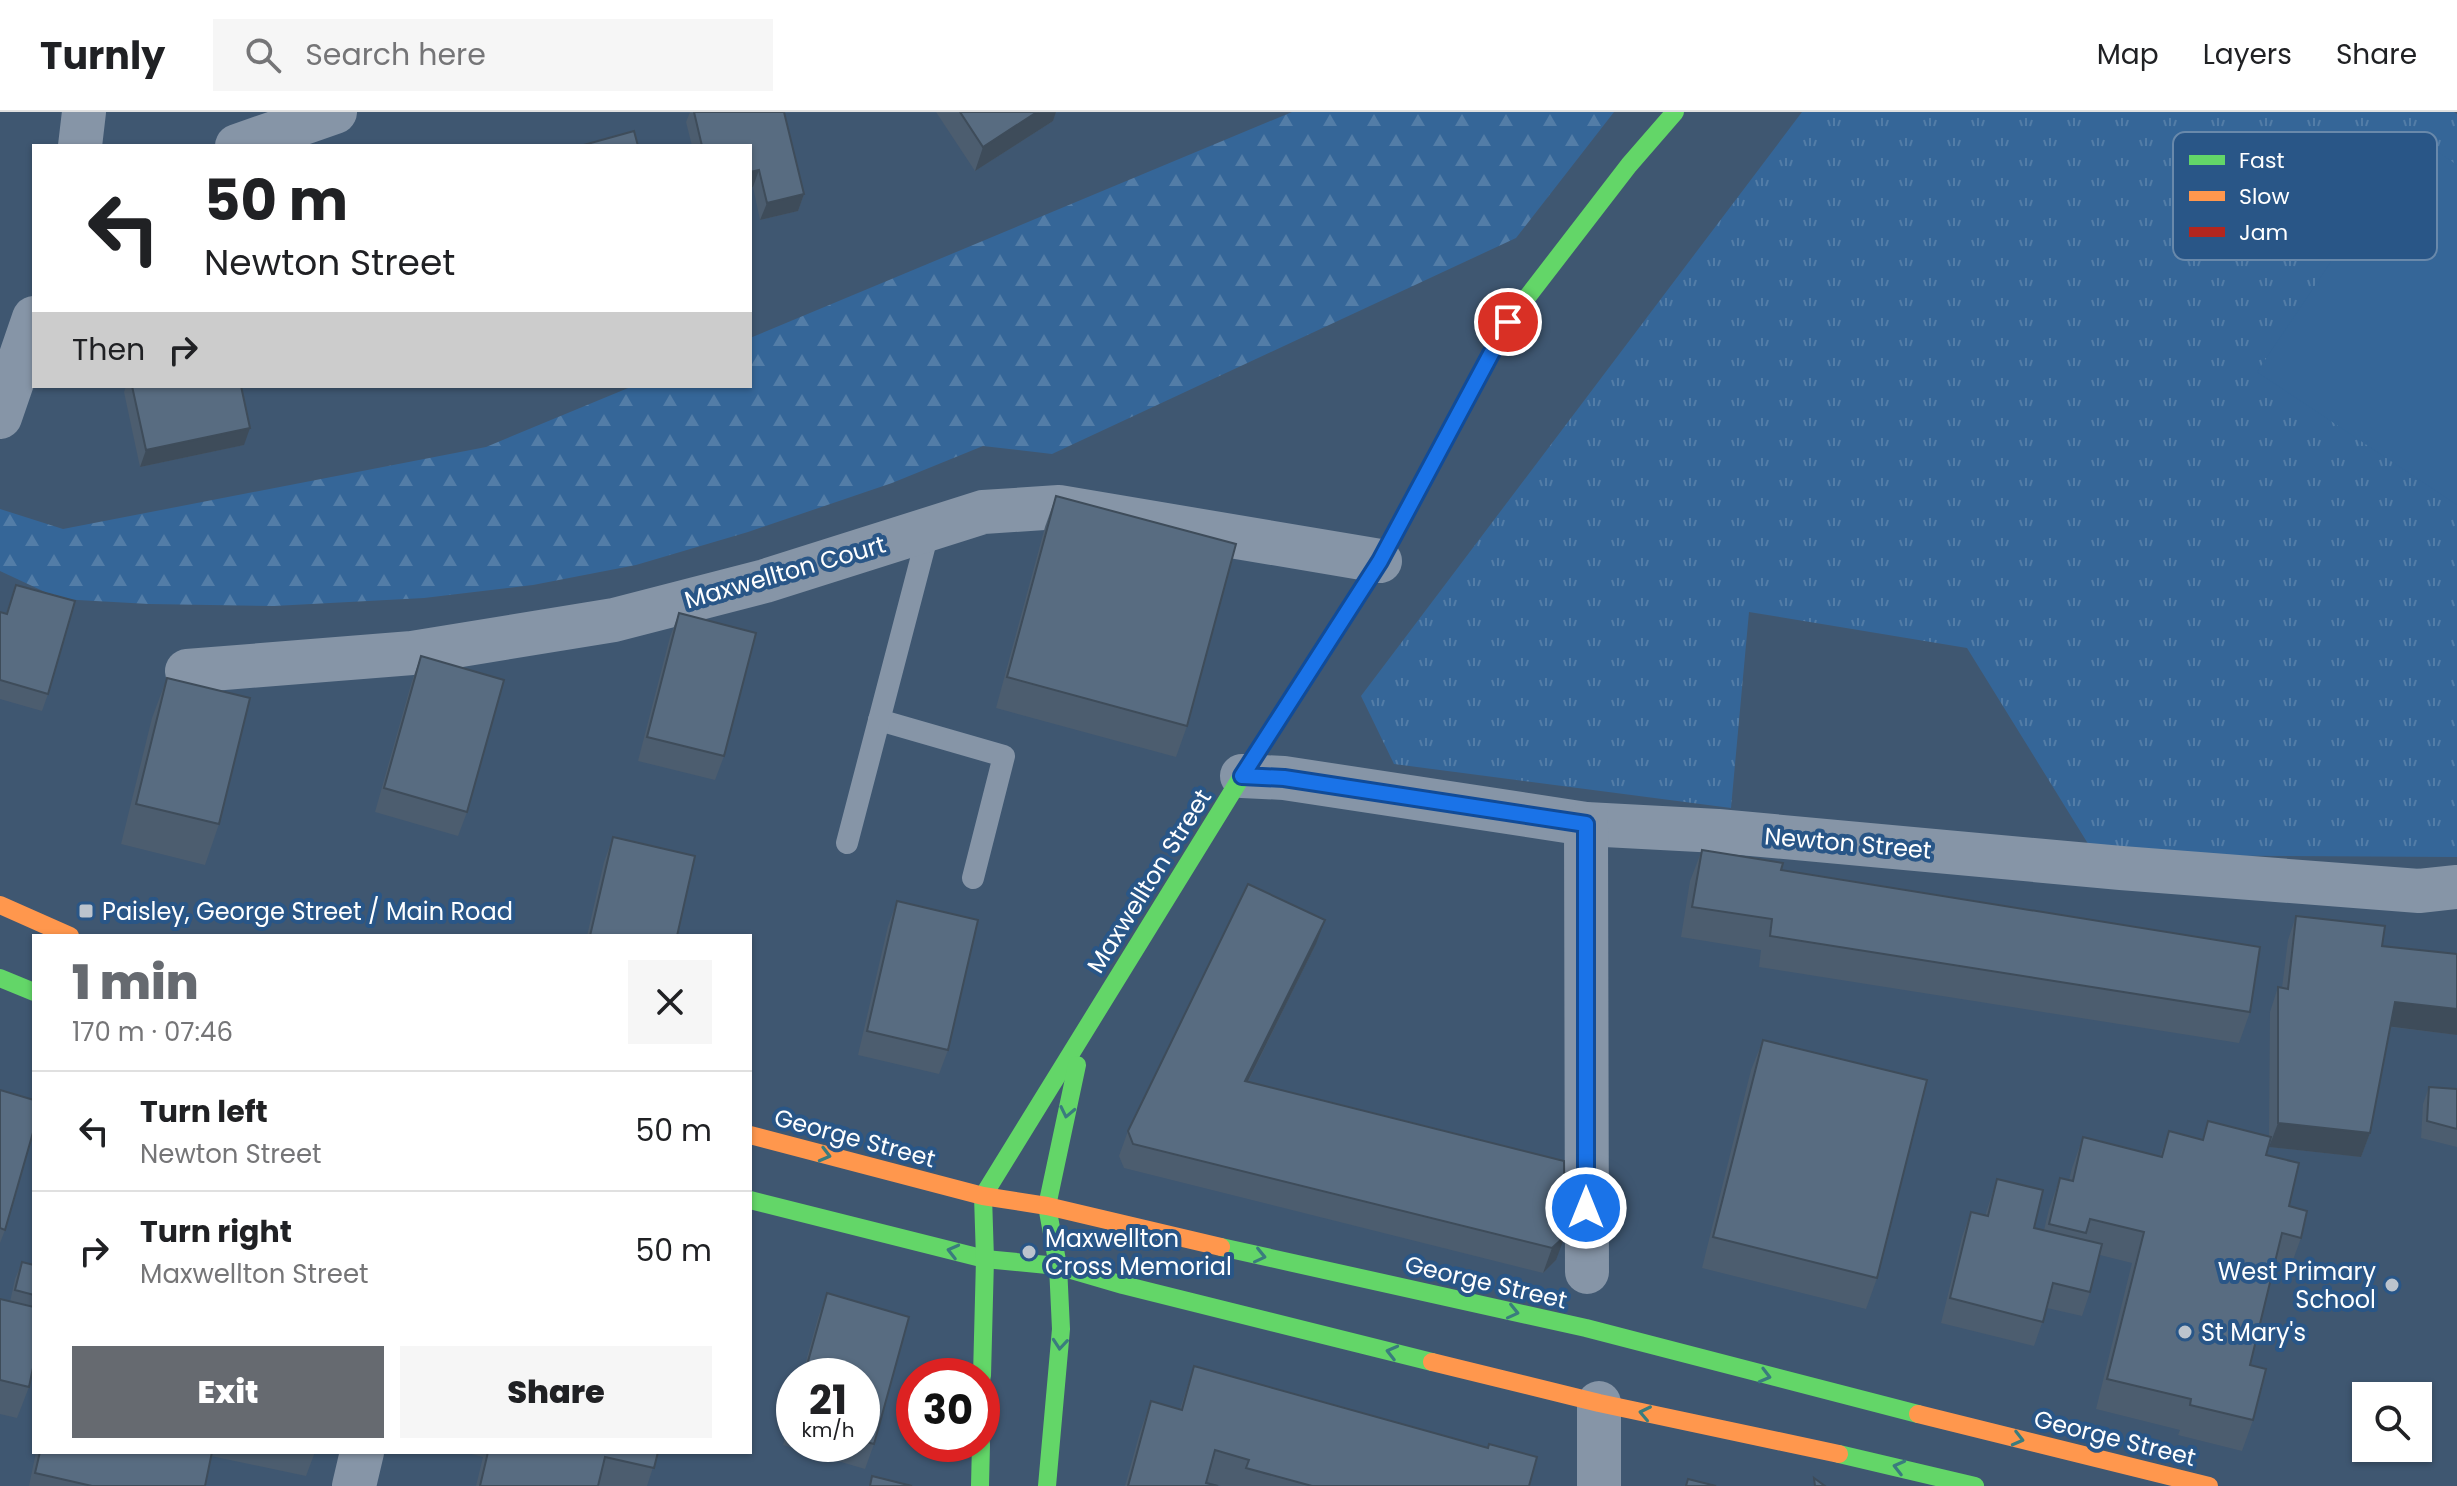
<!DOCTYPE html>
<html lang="en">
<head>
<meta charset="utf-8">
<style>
  :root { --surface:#fff; --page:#f6f6f6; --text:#202124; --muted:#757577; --line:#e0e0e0; --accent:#666a70 }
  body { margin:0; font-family:Poppins,sans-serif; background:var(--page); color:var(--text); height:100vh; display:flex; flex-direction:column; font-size:30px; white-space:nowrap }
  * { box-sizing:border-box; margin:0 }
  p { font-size:26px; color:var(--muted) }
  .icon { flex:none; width:44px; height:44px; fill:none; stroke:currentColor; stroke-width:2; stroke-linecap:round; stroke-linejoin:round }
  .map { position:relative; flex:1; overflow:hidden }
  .details { position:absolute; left:32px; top:822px; width:720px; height:520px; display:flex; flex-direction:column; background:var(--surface); border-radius:0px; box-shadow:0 2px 6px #0004 }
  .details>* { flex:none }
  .guide { position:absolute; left:32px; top:32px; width:720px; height:244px; border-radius:0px; box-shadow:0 2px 6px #0004; background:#fff; color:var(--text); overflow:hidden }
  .tools { position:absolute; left:2352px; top:1270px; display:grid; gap:16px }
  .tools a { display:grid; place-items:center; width:80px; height:80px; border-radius:0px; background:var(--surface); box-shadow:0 2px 6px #0004; font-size:40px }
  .speed { position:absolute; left:776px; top:1246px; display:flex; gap:16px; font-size:40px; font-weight:700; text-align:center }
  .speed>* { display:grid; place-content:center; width:104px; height:104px; border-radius:50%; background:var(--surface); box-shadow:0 2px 6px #0004; line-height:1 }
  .speed small { font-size:20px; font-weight:400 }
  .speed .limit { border:12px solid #d22; background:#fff; color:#111 }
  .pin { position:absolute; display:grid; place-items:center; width:68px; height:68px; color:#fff; margin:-34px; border:4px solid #fff; border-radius:50%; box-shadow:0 2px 8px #0007 }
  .me { position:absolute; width:88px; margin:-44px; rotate:0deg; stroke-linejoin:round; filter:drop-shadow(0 0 6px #0008) }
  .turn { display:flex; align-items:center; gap:28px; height:168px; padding:0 40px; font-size:36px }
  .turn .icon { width:104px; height:104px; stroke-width:2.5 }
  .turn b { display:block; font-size:56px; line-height:68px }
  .then { display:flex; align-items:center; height:76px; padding:0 40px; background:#0003; gap:16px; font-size:30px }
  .round { display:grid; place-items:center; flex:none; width:84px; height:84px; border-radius:0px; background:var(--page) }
  .overview { display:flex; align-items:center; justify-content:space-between; height:136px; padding:0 40px }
  h1 { font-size:48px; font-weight:800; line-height:60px; color:var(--accent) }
  .button { display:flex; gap:16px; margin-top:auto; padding:16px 40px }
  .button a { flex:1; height:92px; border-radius:0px; background:var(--accent); color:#fff; font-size:32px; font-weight:800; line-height:92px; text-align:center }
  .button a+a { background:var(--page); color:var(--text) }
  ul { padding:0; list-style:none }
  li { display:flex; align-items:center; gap:24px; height:120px; padding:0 40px; border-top:2px solid var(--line) }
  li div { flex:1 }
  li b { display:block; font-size:30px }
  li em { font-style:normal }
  header { display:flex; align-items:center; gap:48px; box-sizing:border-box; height:112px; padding:0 40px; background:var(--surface); border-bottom:2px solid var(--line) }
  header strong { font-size:38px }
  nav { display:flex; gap:44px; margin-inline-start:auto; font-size:28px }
  .search { width:560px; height:72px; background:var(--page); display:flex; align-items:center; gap:20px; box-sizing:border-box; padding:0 28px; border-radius:0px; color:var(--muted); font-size:30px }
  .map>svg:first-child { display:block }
  .grass { fill:url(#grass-tufts) }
  .forest { fill:url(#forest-firs) }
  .pitch { fill:#356698 }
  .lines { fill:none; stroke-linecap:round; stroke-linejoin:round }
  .lane { stroke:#8695a7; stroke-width:22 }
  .street { stroke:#8695a7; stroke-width:44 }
  .fast { stroke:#63d668; stroke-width:18 }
  .slow { stroke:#ff974d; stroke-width:18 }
  .jam { stroke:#b3261e; stroke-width:18 }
  .wall { fill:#4c5d6f }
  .shaded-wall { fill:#3e4c5a }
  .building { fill:#586c81; stroke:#3e4c5a; stroke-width:2 }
  .oneway { stroke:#3a7c7e }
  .route-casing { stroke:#114b97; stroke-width:20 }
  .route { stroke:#1a73e8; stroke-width:14 }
  .poi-dot { fill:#bcc4cd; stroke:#295687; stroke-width:3 }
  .labels { text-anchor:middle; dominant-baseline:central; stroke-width:8; stroke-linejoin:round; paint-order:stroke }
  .street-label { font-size:24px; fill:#fff; stroke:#295687 }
  .poi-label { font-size:24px; fill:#fff; stroke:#295687; text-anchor:start }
  .key { fill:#295687; stroke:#6989ab; stroke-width:2 }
  .key-label { font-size:22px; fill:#fff }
</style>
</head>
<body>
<header>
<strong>Turnly</strong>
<div class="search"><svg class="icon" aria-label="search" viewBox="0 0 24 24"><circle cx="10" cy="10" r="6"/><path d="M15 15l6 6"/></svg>Search here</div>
<nav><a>Map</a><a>Layers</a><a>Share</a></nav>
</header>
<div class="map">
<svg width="2457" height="1374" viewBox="0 0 2457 1374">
  <defs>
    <pattern id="grass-tufts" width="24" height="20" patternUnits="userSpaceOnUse" patternTransform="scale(2)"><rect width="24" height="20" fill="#356698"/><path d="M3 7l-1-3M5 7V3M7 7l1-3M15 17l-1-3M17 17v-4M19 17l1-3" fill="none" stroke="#537da7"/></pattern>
    <pattern id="forest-firs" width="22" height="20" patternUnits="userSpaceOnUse" patternTransform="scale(2)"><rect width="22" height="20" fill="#356698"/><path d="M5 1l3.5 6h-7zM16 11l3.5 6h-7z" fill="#537da7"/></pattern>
  </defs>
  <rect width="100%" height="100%" fill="#3f5771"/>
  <polygon class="grass" points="1802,0 2454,0 2457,2 2457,745 2095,743 1967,536 1749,500 1731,696 1394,652 1361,584"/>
  <polygon class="forest" points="1292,0 1614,0 1516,126 1052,342 983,334 892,371 748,420 636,453 533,473 424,486 274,494 149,492 60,487 0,459 0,397 63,417 486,335 633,274 750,274 750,226"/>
  <polygon class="pitch" points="2415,24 2457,53 2457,393 2257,260"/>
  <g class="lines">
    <g class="lane">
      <polyline points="879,608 1004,644 973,766"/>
      <polyline points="847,731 929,417"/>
    </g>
    <g class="street">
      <polyline points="80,34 84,0"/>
      <polyline points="237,34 335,0"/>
      <polyline points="0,305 34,206"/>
      <polyline points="187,559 412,541 614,508 765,469 983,400 1059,395 1380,449"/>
      <polyline points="1242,664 1284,666 1586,712 1718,719 2121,756 2419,779 2457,775"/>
      <polyline points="1586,712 1587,1160"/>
      <polyline points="1599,1291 1599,1374"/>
      <polyline points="354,1374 362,1340"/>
    </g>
    <g class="fast">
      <polyline points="1454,311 1508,210 1629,53 1675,0"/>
      <polyline points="0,866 34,880"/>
      <polyline points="750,1088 985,1147 1058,1154 1123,1173 1432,1250"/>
      <polyline points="1221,1135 1586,1216 1918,1302"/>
      <polyline points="982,1264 985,1147 983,1084 1242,664 1356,487"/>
      <polyline points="1839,1342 1975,1374"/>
      <polyline points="980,1374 981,1332"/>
      <polyline points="1047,1374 1061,1217 1058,1154 1047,1094 1077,953"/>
    </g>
    <g class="slow">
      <polyline points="0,793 70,824"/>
      <polyline points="750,1023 983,1084 1047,1094 1221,1135"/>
      <polyline points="1432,1250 1599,1291 1839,1342"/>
      <polyline points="1918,1302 2209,1374"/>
    </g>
    <polyline class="jam" points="1356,487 1380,449 1454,311"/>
  </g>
  <g class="wall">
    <polygon points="690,0 784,0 804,82 798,99 760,108 753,75 750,76 750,34 692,34 686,10"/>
    <polygon points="936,0 1056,0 1053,9 975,59"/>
    <polygon points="126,274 241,274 244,333 140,355 124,280"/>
    <polygon points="1056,384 1187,614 1176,645 996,596 1045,415"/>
    <polygon points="16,473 48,582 42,599 0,587 0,500 6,502"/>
    <polygon points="679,501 724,644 715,668 638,649 670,525"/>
    <polygon points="421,544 467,700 458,724 375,700 412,569"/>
    <polygon points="167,566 219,712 205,753 121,732 152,606"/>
    <polygon points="613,725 677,824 587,824 604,750"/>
    <polygon points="1702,738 2250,900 2239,931 1759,855 1761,838 1681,825 1690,769"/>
    <polygon points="897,789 948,938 939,962 858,943 888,814"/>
    <polygon points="2296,804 2382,834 2457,842 2457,923 2391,915 2370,1021 2361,1045 2269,1035 2269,1032 2266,1043 2301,1126 2290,1156 2274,1153 2250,1253 2253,1308 2242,1339 2178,1323 2180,1318 2096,1297 2132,1151 2100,1143 2090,1180 2082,1204 2047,1196 2034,1234 1941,1211 1962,1125 1971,1100 1985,1104 1997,1067 2034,1116 2044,1118 2049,1097 2060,1066 2069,1068 2072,1056 2083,1025 2160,1044 2169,1019 2202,1027 2208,1009 2269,1024 2270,900 2278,875 2282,876 2288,828"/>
    <polygon points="1316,832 1248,970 1564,1049 1556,1148 1543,1161 1124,1056 1119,1044 1128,1019"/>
    <polygon points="1763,928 1877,1166 1866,1197 1702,1156 1751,958"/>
    <polygon points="2429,975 2457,977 2457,1035 2421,1026 2423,992"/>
    <polygon points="0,978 5,1118 0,1131"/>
    <polygon points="22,1150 34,1153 34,1251 29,1275 17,1306 0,1302 0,1187 10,1190 15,1167"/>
    <polygon points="827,1181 909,1205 874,1332 865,1357 783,1333 794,1292 794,1332 862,1332 862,1264 802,1264 818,1206"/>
    <polygon points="1194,1254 1529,1374 1221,1374 1207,1370 1206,1371 1218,1374 1125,1374 1140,1320 1151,1289 1180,1297"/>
    <polygon points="36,1340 315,1340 306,1364 211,1344 205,1374 29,1374"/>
    <polygon points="464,1340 658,1340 647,1374 476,1374 483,1345"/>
  </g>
  <g class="shaded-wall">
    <polygon points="1037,0 1056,0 1053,9 975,59 983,35"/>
    <polygon points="759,58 753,75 750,76 750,60"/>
    <polygon points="804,82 798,99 760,108 767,91"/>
    <polygon points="250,316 244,333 140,355 146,338"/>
    <polygon points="1325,808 1316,832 1236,993 1245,969"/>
    <polygon points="2395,890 2457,897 2457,923 2386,914"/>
    <polygon points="2278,1011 2370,1021 2361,1045 2269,1035"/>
    <polygon points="1565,1124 1556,1148 1543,1161 1552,1136"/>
  </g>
  <g class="building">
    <polygon points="694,0 784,0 804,82 767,91 759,58 750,60 750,34 702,34"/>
    <polygon points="960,0 1037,0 983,35"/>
    <polygon points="634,19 638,34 580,34"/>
    <polygon points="132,274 241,274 250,316 146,338"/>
    <polygon points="1056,384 1236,432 1187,614 1007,565"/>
    <polygon points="16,473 75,489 48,582 0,568 0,500 7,502"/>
    <polygon points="679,501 756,521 724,644 647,625"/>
    <polygon points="421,544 504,568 467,700 384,676"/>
    <polygon points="167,566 250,586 219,712 136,692"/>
    <polygon points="613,725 695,744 677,824 590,824"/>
    <polygon points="1702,738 1783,751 1781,758 2260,835 2250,900 1770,824 1772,807 1692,795"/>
    <polygon points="1248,772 1325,808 1245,969 1564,1049 1565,1124 1552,1136 1133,1032 1128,1019"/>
    <polygon points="897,789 978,808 948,938 867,919"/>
    <polygon points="2296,804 2385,814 2382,834 2457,842 2457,897 2395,890 2370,1021 2278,1011 2278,875 2288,877"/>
    <polygon points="1763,928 1927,968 1877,1166 1713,1125"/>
    <polygon points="2429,975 2457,977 2457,1017 2427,1009"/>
    <polygon points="0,978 34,988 34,1017 5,1118 0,1116"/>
    <polygon points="2208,1009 2271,1025 2266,1043 2299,1051 2289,1094 2307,1099 2301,1126 2282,1121 2250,1253 2266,1257 2253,1308 2190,1293 2191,1287 2107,1267 2144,1120 2090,1107 2086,1121 2049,1112 2060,1066 2073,1069 2083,1025 2162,1045 2169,1019 2203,1028"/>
    <polygon points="1997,1067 2043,1078 2034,1116 2102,1132 2090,1180 2053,1171 2043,1210 1950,1186 1971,1100 1988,1104"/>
    <polygon points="22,1150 34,1153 34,1183 15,1178"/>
    <polygon points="827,1181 909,1205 874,1332 862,1329 862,1264 804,1264"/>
    <polygon points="0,1187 34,1195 34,1251 29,1275 0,1268"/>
    <polygon points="1194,1254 1488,1336 1489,1332 1537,1345 1529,1374 1312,1374 1246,1356 1249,1348 1215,1338 1206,1371 1218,1374 1128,1374 1151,1289 1182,1298"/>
    <polygon points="40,1340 212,1340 205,1374 92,1374 35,1361"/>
    <polygon points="488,1340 658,1340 654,1356 605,1345 598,1374 480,1374"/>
    <polygon points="872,1364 912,1374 870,1374"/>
    <polygon points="1814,1366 1825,1374 1815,1374"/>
    <polygon points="1688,1367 1716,1374 1686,1374"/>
  </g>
  <defs><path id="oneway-chevron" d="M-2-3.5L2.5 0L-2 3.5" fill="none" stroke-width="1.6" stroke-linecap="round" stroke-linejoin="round" transform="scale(2)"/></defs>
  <g class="oneway">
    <use href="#oneway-chevron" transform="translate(1067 1000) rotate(102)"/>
    <use href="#oneway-chevron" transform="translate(825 1043) rotate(15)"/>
    <use href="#oneway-chevron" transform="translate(953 1139) rotate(-166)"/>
    <use href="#oneway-chevron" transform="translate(1260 1144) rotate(13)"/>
    <use href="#oneway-chevron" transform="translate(1513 1200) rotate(13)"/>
    <use href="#oneway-chevron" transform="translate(1060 1232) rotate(95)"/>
    <use href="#oneway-chevron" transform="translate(1392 1240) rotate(-166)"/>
    <use href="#oneway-chevron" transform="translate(1765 1264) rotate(15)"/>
    <use href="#oneway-chevron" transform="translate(1645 1301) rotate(-168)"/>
    <use href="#oneway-chevron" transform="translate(2018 1327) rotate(14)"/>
    <use href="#oneway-chevron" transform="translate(1899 1355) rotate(-166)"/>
  </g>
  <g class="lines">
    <defs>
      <polyline id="route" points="1508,210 1380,449 1242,664 1284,666 1586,712 1586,1096"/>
    </defs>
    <use href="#route" class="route-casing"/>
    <use href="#route" class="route"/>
  </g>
  <g class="poi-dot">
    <rect x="78" y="791" width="16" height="16" rx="4"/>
    <circle cx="1029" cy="1140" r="8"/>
    <circle cx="2392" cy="1173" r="8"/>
    <circle cx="2185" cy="1220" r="8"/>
  </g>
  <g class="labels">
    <g class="street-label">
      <text transform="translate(785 460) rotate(-16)">Maxwellton Court</text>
      <text transform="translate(1848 731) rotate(5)">Newton Street</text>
      <text transform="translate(1149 769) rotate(-58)">Maxwellton Street</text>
      <text transform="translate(855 1026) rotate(15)">George Street</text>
      <text transform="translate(1486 1170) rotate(13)">George Street</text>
      <text transform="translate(2115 1326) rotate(14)">George Street</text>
    </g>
    <g class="poi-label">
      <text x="102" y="799">Paisley, George Street / Main Road</text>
      <text x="1045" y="1126">Maxwellton<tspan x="1045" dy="28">Cross Memorial</tspan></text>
      <text x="2376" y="1159" text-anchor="end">West Primary<tspan x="2376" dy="28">School</tspan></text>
      <text x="2201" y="1220">St Mary's</text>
    </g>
  </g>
  <rect x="2173" y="20" width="264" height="128" rx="12" class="key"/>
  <rect x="2189" y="43" width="36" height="10" fill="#63d668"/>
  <rect x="2189" y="79" width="36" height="10" fill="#ff974d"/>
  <rect x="2189" y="115" width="36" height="10" fill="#b3261e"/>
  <g class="key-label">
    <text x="2239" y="56">Fast</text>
    <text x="2239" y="92">Slow</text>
    <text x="2239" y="128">Jam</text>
  </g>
</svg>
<div class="tools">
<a><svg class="icon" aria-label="search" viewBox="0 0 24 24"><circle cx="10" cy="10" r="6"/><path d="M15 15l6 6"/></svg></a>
</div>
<div class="speed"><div>21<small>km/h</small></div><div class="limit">30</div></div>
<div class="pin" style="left:1508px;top:210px;background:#d93025"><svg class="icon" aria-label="arrive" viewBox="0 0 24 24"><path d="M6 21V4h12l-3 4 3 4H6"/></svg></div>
<svg class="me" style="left:1586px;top:1096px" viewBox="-20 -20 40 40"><circle r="17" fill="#1a73e8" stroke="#fff" stroke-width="3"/><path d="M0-11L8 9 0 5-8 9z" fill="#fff"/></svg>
<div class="guide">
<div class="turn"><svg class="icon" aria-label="left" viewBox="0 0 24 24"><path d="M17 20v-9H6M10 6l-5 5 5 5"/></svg><div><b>50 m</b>Newton Street</div></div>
<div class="then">Then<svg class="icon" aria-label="right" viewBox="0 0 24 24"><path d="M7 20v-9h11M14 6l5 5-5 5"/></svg></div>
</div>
<section class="details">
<div class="overview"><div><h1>1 min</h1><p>170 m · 07:46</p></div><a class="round"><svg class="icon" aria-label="close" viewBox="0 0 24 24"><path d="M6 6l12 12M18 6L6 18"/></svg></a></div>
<ul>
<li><svg class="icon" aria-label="left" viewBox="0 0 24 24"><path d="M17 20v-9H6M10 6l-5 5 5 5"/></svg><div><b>Turn left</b><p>Newton Street</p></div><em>50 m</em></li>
<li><svg class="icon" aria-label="right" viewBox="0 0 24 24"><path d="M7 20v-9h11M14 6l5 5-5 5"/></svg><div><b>Turn right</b><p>Maxwellton Street</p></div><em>50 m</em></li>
</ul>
<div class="button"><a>Exit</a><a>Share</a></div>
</section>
</div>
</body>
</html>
